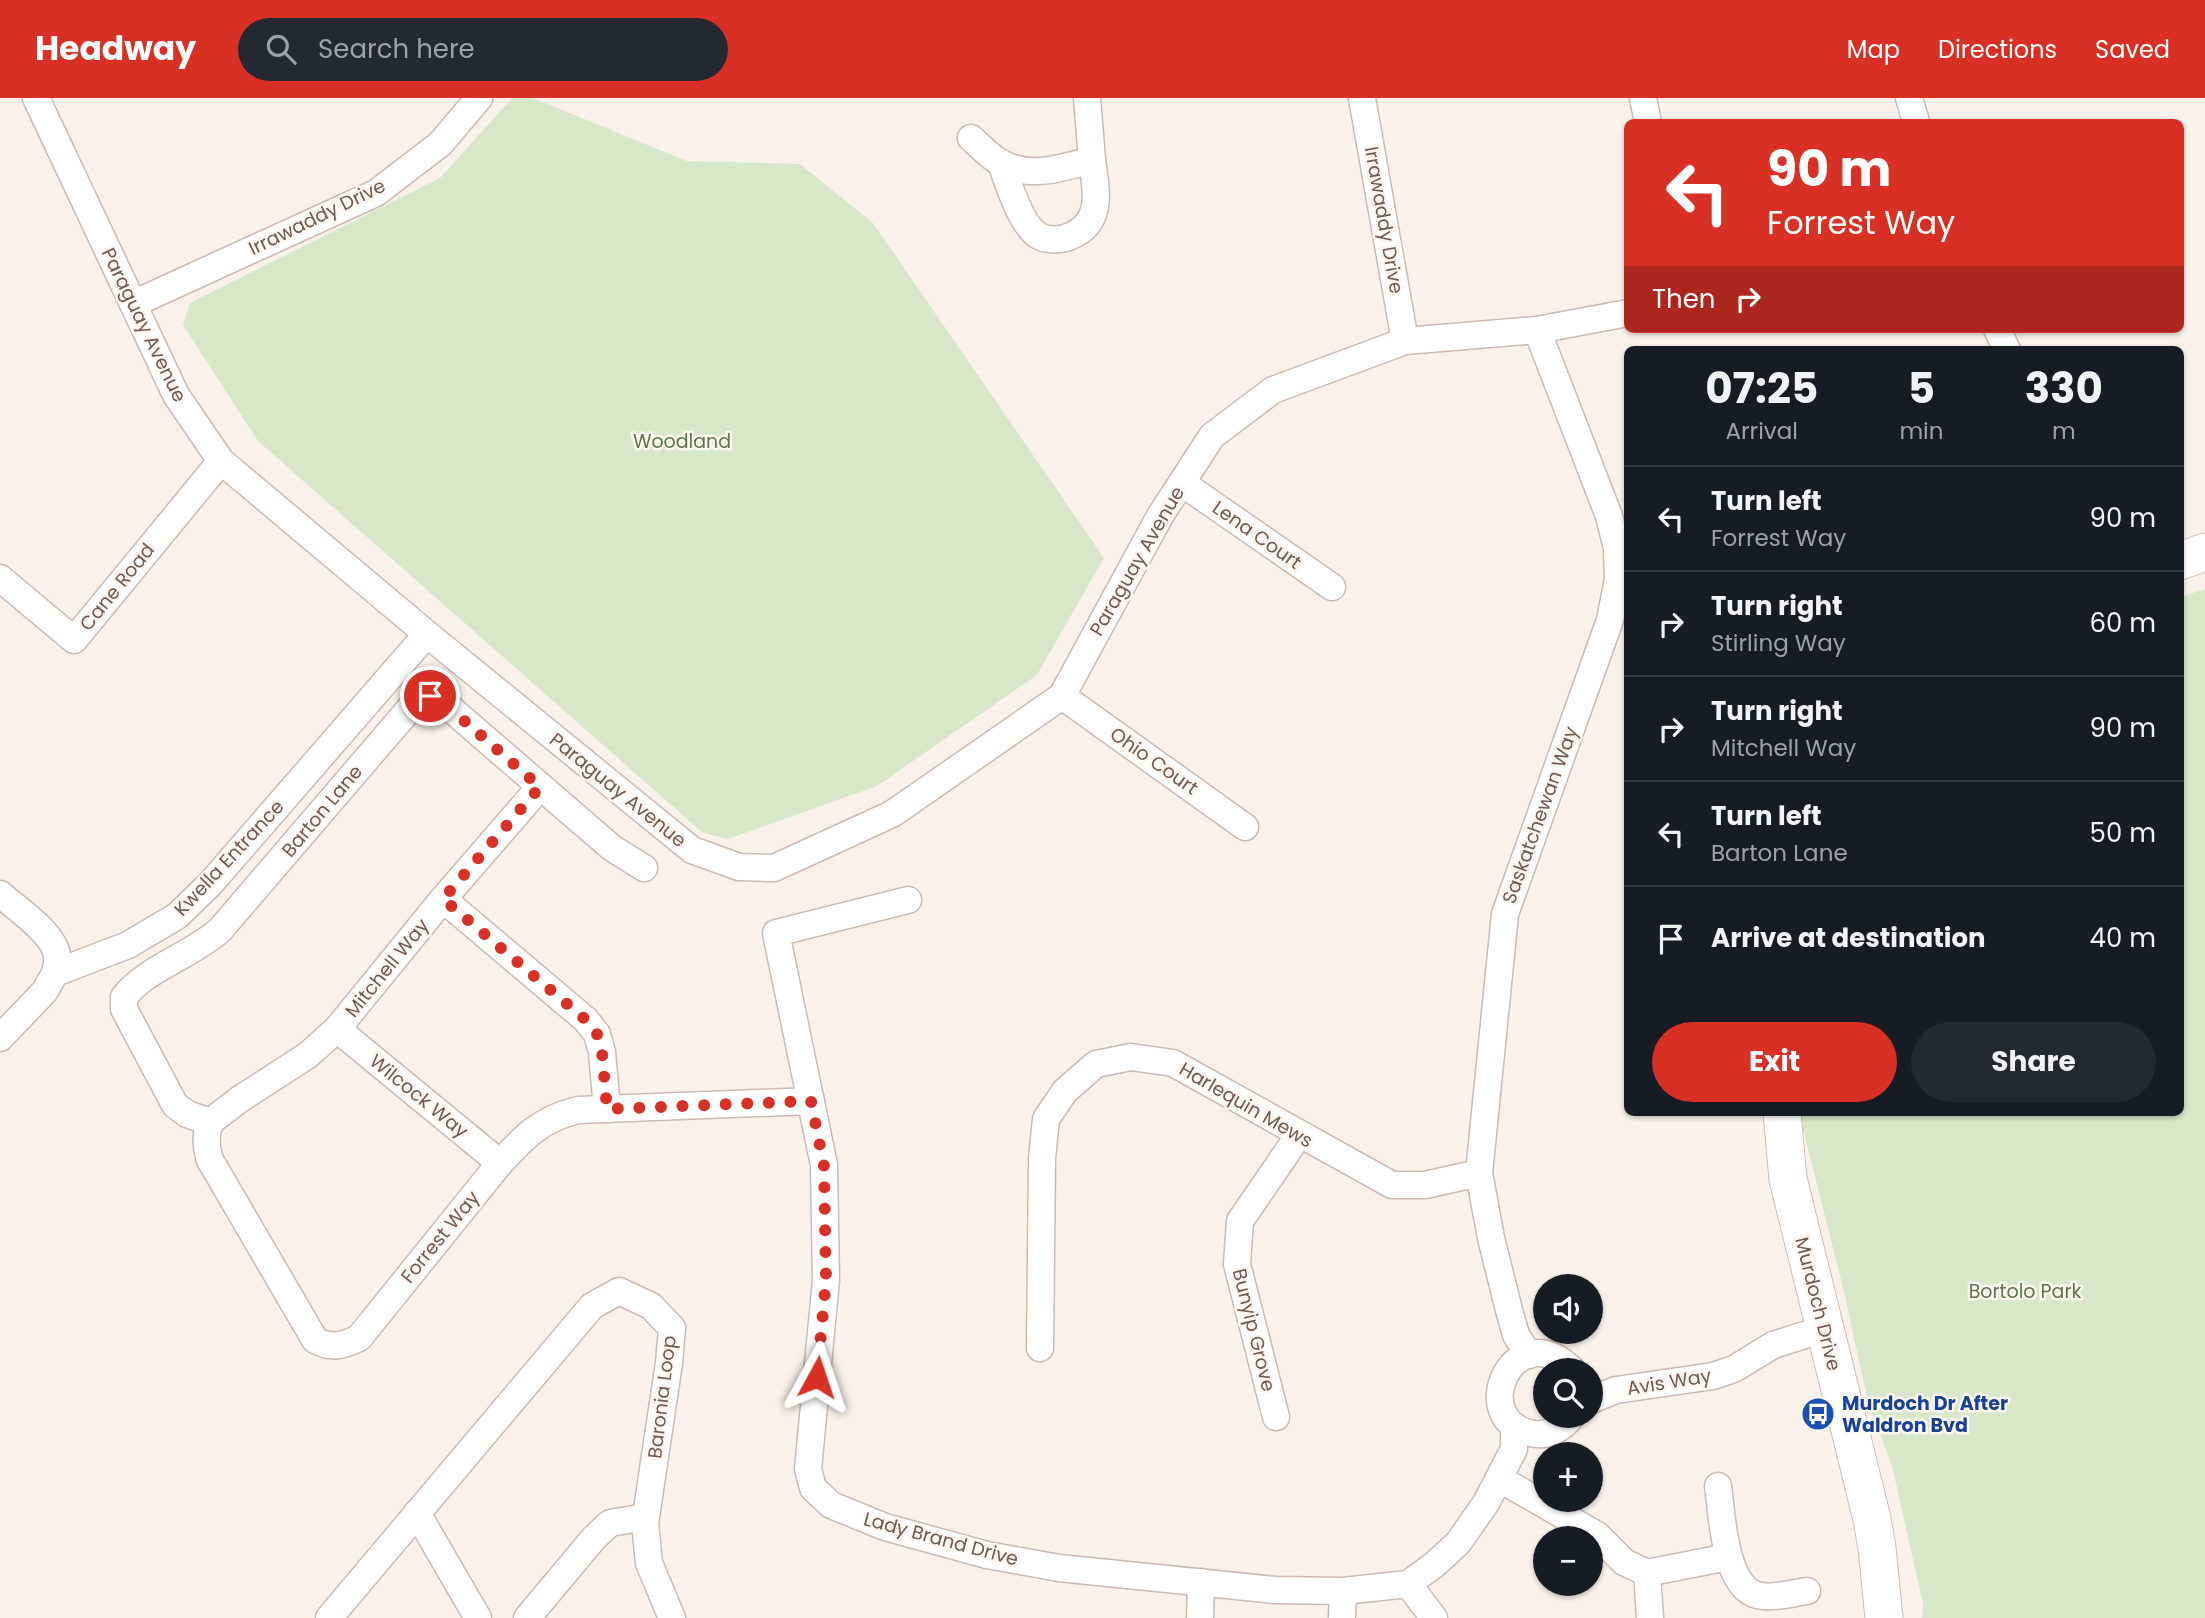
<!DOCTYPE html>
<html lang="en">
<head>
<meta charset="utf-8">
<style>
  :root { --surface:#171b24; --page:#242831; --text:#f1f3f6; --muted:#9ea1a6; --line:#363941; --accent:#d93025 }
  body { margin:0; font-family:Poppins,sans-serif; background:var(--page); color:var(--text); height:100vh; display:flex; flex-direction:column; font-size:26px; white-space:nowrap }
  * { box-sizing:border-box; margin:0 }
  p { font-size:23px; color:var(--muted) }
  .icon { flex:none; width:38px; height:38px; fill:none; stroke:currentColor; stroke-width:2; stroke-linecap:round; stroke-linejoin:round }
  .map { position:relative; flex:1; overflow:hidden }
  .panel { position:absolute; left:1624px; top:248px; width:560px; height:770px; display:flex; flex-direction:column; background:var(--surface); border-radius:10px; box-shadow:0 2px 5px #0004 }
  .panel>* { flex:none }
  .top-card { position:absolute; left:1624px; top:21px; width:560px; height:214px; border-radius:10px; box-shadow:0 2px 5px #0004; background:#d93025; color:#fff; overflow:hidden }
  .controls { position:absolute; left:1533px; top:1176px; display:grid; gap:14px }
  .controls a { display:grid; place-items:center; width:70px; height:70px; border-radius:50%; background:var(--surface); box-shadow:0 2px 5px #0004; font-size:35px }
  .pin { position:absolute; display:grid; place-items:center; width:60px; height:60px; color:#fff; margin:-30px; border:4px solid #fff; border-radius:50%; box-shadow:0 2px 7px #0007 }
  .me { position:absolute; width:77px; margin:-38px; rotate:5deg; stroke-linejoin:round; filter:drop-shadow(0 0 5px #0008) }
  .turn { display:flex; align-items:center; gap:24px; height:147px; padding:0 28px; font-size:32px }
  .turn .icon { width:91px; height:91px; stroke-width:2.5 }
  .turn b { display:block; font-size:49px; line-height:60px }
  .then { display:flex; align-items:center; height:66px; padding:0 28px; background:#0003; gap:14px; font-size:26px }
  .eta { display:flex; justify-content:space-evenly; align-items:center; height:119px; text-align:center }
  .eta b { font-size:42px; font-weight:700; line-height:49px }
  .primary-button { display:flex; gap:14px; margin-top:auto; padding:14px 28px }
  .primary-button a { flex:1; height:80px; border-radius:42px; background:var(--accent); color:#fff; font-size:28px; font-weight:700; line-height:80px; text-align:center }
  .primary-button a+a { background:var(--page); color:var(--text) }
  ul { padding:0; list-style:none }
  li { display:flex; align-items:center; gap:21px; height:105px; padding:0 28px; border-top:2px solid var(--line) }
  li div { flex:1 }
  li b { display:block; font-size:26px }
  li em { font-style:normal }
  header { display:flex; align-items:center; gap:42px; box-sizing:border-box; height:98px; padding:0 35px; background:var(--accent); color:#fff }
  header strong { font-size:33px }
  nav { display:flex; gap:38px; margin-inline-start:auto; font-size:24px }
  .search { width:490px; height:63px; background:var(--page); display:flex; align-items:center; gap:18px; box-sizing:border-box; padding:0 24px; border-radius:38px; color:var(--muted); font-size:26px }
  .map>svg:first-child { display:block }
  .green { fill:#d8e7c9 }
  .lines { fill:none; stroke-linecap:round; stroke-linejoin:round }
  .street-casing { stroke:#ccbab1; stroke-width:29 }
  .secondary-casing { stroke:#d0bcb1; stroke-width:39 }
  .street { stroke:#fff; stroke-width:26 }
  .secondary { stroke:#fff; stroke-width:37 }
  .route { stroke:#d93025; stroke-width:12; stroke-dasharray:0 21.6 }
  .labels { text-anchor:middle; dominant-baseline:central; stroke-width:5; stroke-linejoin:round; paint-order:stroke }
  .street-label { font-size:19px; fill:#725950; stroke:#fdf7f0 }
  .park-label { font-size:19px; fill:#5b7749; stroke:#fdf7f0 }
  .transit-label { font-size:19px; font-weight:bold; fill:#164399; stroke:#fdf7f0; text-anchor:start }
</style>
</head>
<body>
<header>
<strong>Headway</strong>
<div class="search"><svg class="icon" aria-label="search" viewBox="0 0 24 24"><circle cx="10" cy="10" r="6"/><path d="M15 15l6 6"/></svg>Search here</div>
<nav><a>Map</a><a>Directions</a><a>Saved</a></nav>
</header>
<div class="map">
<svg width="2205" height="1520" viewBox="0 0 2205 1520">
  <rect width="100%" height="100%" fill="#faf2ea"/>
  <g class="green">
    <polygon points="512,0 533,0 687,63 800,66 873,125 1104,460 1037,577 877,688 728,741 703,735 258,343 183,227 190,205 440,80"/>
    <polygon points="2205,491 2205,1520 1922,1520 1923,1506 1892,1368 1868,1305 1845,1198 1799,1015 2180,1015 2180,499"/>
  </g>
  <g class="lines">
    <defs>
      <g id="street">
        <polyline points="36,0 176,297 221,363 427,536 692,752 739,769 774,770 892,716 1062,598 1160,418 1212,338 1273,292 1405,243 1537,232 1628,215"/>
        <polyline points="1362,0 1405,243"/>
        <polyline points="1643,0 1648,24"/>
        <polyline points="1909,0 1916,24"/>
        <path d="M971,40C980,48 990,59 1001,65C1030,81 1062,70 1092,62L1087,0"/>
        <path d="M1001,65C1007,83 1022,129 1039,138C1048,143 1062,142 1071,138C1104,124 1096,91 1092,62"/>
        <polyline points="133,206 376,95 440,46 479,0"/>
        <polyline points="1997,231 2007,252"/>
        <polyline points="1182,385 1332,489"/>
        <polyline points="0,480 74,542 221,363"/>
        <polyline points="1062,598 1245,729"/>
        <path d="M0,796C16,810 55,836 57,858C58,863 56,870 55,875"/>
        <polyline points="443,801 586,922 597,936 602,954 607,1011"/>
        <polyline points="908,802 776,835 824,1067 826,1182 808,1371 813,1390 831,1407 885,1429 987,1457 1059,1470 1275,1492 1343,1493 1408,1486 1434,1467 1458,1445 1486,1405 1514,1351 1514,1328"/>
        <polyline points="337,931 500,1065"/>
        <polyline points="0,940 45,893 55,875 128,847 177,818 211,785 427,536"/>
        <path d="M210,1024L187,1016L175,1007L124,911V899C148,869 191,858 220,832L412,608L421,600L430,598L444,605L612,750L644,770"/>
        <path d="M210,1024C205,1038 206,1048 210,1062L315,1242C332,1251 342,1248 359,1240L500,1065C525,1038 541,1021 578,1012L811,1003"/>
        <polyline points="210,1024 240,1001 308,957 337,931 443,801 540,689"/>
        <polyline points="1040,1250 1042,1060 1046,1021 1065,993 1096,966 1131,959 1173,965 1392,1087 1425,1087 1479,1075"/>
        <polyline points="1529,1257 1516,1237 1509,1212 1491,1140 1479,1075 1505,816 1610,522 1618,481 1617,450 1609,418 1537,232"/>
        <path d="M1572,1272C1513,1213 1464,1326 1535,1336C1551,1338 1563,1329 1572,1318"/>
        <polyline points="1591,1302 1616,1292 1713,1278 1734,1271 1773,1247 1824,1231"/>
        <polyline points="1276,1319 1237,1166 1240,1123 1299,1037"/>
        <polyline points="1500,1381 1597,1437 1624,1464 1647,1475"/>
        <path d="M1718,1388C1722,1416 1724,1496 1763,1498C1776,1500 1793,1495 1807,1493"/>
        <polyline points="417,1415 478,1520"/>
        <polyline points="1647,1475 1728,1459"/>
        <polyline points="1647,1475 1650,1520"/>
        <polyline points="1408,1486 1434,1520"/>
        <polyline points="329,1520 592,1208 619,1193 651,1208 672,1230 669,1265 645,1425 649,1465 672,1520"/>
        <polyline points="527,1520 594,1440 610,1425 646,1419"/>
        <polyline points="1200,1520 1201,1484"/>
        <polyline points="1342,1520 1343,1493"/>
      </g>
      <g id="secondary">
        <polyline points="2180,463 2205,454"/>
        <polyline points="1782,1015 1788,1081 1872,1421 1877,1450 1884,1520"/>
      </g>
    </defs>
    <use href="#street" class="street-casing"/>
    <use href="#secondary" class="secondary-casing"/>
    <use href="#street" class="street"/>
    <use href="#secondary" class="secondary"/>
  </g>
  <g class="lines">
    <polyline class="route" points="430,598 444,605 540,689 443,801 586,922 597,936 602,954 607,1011 811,1003 824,1068 826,1182 817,1279"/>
  </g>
  <defs>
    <symbol id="bus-disc" viewBox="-11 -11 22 22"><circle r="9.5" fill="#1a4fb4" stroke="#fdf7f0"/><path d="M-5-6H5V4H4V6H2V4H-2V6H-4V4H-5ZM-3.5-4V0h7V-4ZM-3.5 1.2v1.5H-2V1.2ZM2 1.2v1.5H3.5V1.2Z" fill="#fff"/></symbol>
  </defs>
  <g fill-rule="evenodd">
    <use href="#bus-disc" x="1799" y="1297" width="38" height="38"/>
  </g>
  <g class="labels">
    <g class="street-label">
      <text transform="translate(317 119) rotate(-26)">Irrawaddy Drive</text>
      <text transform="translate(1384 122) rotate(80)">Irrawaddy Drive</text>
      <text transform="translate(144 227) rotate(64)">Paraguay Avenue</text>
      <text transform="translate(1257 437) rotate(35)">Lena Court</text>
      <text transform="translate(1137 463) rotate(-60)">Paraguay Avenue</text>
      <text transform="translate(117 489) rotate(-51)">Cane Road</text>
      <text transform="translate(1154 663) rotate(35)">Ohio Court</text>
      <text transform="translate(618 692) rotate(39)">Paraguay Avenue</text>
      <text transform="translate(322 713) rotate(-50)">Barton Lane</text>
      <text transform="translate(1540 717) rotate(-70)">Saskatchewan Way</text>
      <text transform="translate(229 760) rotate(-47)">Kwella Entrance</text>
      <text transform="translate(387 870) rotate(-51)">Mitchell Way</text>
      <text transform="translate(419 998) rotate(39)">Wilcock Way</text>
      <text transform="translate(1246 1007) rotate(30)">Harlequin Mews</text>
      <text transform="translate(440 1139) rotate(-51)">Forrest Way</text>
      <text transform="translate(1818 1206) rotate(76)">Murdoch Drive</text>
      <text transform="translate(1254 1232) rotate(76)">Bunyip Grove</text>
      <text transform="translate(1669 1284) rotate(-9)">Avis Way</text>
      <text transform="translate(662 1299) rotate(-83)">Baronia Loop</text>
      <text transform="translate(941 1441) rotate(15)">Lady Brand Drive</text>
    </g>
    <g class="park-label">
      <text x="682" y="343">Woodland</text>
      <text x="2025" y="1193">Bortolo Park</text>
    </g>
    <g class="transit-label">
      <text x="1842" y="1305">Murdoch Dr After<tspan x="1842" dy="22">Waldron Bvd</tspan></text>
    </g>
  </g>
</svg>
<div class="controls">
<a><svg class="icon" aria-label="sound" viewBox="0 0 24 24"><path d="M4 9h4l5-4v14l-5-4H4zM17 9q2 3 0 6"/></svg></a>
<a><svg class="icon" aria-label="search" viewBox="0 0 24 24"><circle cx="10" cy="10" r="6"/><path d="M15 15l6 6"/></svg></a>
<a>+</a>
<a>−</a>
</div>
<div class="pin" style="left:430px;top:598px;background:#d93025"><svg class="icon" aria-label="arrive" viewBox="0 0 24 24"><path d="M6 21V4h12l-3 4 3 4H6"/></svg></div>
<svg class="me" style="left:817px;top:1279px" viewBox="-20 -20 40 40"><path d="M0-17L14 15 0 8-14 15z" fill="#d93025" stroke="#fff" stroke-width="4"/></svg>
<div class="top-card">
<div class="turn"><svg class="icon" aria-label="left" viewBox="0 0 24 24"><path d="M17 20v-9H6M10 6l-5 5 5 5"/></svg><div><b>90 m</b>Forrest Way</div></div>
<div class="then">Then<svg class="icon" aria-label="right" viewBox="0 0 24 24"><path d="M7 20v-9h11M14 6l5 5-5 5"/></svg></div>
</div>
<section class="panel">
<div class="eta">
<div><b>07:25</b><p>Arrival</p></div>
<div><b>5</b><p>min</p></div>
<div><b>330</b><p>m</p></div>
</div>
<ul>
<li><svg class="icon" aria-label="left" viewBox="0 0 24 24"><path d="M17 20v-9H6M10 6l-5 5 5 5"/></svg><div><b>Turn left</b><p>Forrest Way</p></div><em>90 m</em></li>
<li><svg class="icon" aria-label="right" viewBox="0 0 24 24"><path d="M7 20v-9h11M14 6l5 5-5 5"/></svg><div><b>Turn right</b><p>Stirling Way</p></div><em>60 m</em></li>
<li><svg class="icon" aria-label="right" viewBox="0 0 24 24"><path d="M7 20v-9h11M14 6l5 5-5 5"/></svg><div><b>Turn right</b><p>Mitchell Way</p></div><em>90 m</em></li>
<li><svg class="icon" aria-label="left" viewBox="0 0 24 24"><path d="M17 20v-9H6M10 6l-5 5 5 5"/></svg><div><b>Turn left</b><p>Barton Lane</p></div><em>50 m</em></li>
<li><svg class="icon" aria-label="arrive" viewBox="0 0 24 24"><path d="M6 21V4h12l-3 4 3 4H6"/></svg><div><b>Arrive at destination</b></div><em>40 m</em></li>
</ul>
<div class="primary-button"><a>Exit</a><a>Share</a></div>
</section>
</div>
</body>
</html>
